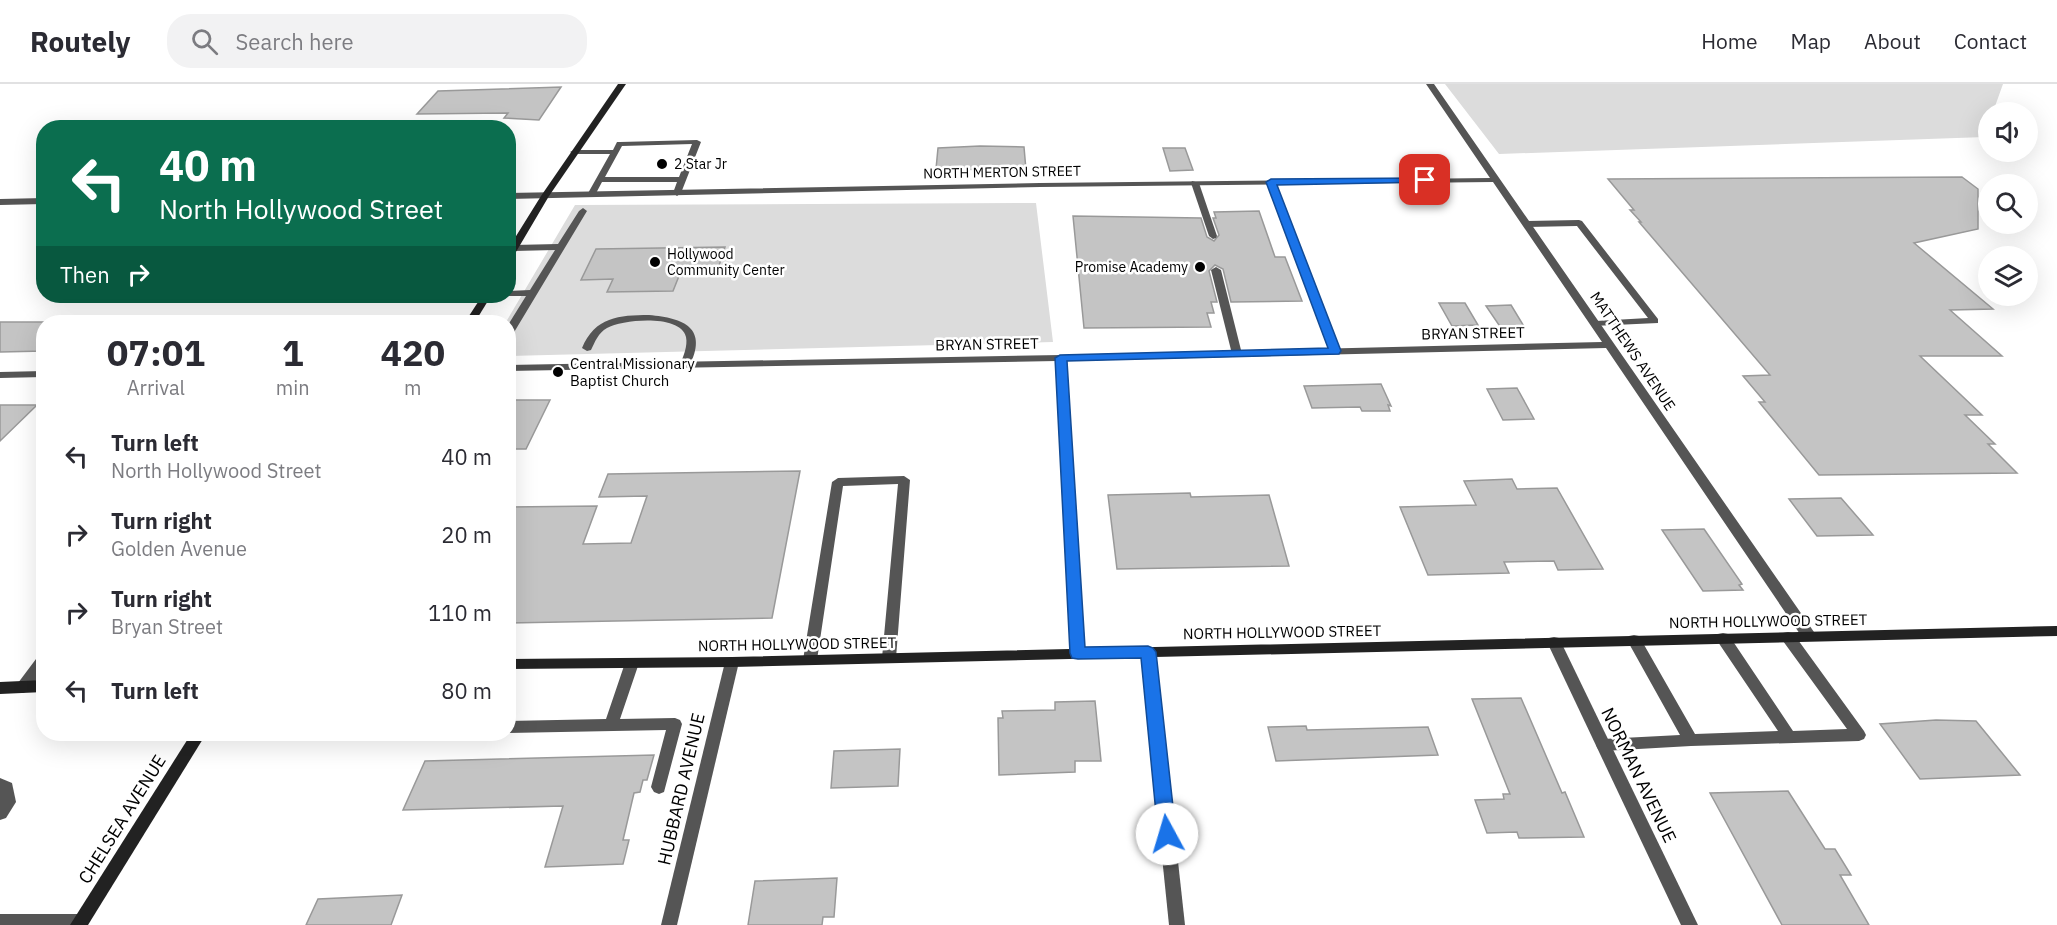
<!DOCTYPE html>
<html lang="en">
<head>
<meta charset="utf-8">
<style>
  :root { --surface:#fff; --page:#f2f2f3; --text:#2b2b33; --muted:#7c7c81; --line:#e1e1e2 }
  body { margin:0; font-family:"IBM Plex Sans",sans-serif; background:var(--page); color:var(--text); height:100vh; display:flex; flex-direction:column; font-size:22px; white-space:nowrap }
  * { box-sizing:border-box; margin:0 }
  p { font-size:20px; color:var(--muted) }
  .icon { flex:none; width:33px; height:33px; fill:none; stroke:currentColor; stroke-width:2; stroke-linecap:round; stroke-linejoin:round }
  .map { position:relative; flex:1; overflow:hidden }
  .sheet { position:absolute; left:36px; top:231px; width:480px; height:426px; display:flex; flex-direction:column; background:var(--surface); border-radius:24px; box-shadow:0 6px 24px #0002 }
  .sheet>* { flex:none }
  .hud { position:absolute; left:36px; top:36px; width:480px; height:183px; border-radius:24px; box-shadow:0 6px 24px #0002; background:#0b6e4f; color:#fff; overflow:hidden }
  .controls { position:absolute; left:1978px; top:18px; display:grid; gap:12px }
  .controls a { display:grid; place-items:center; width:60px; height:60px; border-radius:50%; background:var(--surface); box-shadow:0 6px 24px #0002; font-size:30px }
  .pin { position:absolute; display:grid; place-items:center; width:51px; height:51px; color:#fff; margin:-26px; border-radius:12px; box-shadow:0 3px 9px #0006 }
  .me { position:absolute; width:66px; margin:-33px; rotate:354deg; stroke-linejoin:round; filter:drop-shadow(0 0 4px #0008) }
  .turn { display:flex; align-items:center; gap:21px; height:126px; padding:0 24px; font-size:27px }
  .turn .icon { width:78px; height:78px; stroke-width:2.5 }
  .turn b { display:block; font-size:42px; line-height:51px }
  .then { display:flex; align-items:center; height:57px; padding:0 24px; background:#0003; gap:12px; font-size:22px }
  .eta { display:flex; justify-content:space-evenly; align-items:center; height:102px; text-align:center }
  .eta b { font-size:36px; font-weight:700; line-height:42px }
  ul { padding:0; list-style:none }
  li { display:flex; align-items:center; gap:18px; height:78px; padding:0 24px }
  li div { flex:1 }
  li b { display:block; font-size:22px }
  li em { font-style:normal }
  header { display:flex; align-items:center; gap:36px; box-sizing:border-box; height:84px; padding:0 30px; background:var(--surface); border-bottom:2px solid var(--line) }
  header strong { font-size:28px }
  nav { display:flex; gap:33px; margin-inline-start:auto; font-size:21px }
  .search { width:420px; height:54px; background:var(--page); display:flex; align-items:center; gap:15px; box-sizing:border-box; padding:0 21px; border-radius:24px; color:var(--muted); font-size:22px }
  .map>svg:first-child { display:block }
  .green { fill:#dcdcdc }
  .building { fill:#c4c4c4; stroke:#999; stroke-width:1.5 }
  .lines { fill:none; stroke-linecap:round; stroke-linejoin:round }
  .service { fill:#555; fill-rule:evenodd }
  .minor { fill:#555; fill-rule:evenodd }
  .secondary { fill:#222; fill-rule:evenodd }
  .route { fill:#1a73e8; stroke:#114b97; stroke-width:1.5 }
  .poi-dot { fill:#000; stroke:#fff; stroke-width:2 }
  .labels { text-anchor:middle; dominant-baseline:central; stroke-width:5; stroke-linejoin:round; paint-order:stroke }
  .far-poi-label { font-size:14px; fill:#000; stroke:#fff; text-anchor:start }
  .far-street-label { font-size:14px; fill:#000; stroke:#fff }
  .street-label { font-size:15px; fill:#000; stroke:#fff }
  .poi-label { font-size:15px; fill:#000; stroke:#fff; text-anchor:start }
  .near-street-label { font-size:18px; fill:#000; stroke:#fff }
</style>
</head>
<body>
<header>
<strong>Routely</strong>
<div class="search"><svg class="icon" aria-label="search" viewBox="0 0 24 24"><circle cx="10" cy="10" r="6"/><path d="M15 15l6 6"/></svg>Search here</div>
<nav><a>Home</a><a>Map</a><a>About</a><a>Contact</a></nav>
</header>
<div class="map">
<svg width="2057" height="841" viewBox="0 0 2057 841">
  <rect width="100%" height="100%" fill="#fff"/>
  <g class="green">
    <polygon points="1445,0 2003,0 1993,28 1989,28 1989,40 1985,53 1499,70"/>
    <polygon points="1036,119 1053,258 509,272 508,238 506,238 575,121"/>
  </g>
  <g class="building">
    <polygon points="561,3 539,36 504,34 508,29 417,30 438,7"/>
    <polygon points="980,62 1024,63 1026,86 936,85 938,64"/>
    <polygon points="1163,64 1185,64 1193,86 1170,87"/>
    <polygon points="1962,93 1978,105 1978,145 1914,159 1993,225 1950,226 2002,272 1920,272 1982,331 1965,331 1995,360 1988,360 2017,389 1819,391 1759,318 1765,318 1743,292 1770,291 1639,138 1641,138 1630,126 1634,126 1608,95"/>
    <polygon points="1259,127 1275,173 1285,173 1302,217 1231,218 1223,185 1215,181 1209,187 1217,218 1211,218 1214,229 1207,229 1211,243 1084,244 1073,132 1201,134 1207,153 1214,157 1219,151 1213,134 1216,134 1214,128"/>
    <polygon points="725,163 716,191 679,192 673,207 607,208 613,195 581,196 596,165"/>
    <polygon points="1439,219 1465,219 1478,241 1452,242"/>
    <polygon points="1511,221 1525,244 1501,244 1486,222"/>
    <polygon points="0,238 44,238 44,267 0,268"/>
    <polygon points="1381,300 1391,322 1388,321 1390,327 1362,327 1360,323 1312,324 1304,302"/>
    <polygon points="1517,304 1534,335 1503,336 1487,305"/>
    <polygon points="508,316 550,316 526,365 508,365"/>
    <polygon points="0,321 37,321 0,357"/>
    <polygon points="800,387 772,534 508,539 508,423 597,422 583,460 631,459 647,412 599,413 608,390"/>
    <polygon points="1512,395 1517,405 1557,404 1603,485 1558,486 1554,477 1504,478 1509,489 1428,491 1400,423 1476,421 1464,397"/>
    <polygon points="1190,409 1191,413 1269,411 1289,482 1117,485 1108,411"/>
    <polygon points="1841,414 1873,451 1817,452 1789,415"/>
    <polygon points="1704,445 1742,500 1739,501 1743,506 1703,507 1662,446"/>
    <polygon points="1521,614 1562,709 1565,708 1584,753 1519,754 1517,748 1487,749 1475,716 1504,715 1503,710 1510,710 1472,615"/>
    <polygon points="1095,617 1101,677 1075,677 1075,688 999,691 998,634 1003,634 1002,627 1055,626 1055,618"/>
    <polygon points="1936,636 1976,637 2020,691 1920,695 1880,640"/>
    <polygon points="1306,642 1307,646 1428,643 1438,671 1276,677 1268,643"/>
    <polygon points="900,665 898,702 831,704 834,667"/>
    <polygon points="654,671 647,696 643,696 640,708 634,709 623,756 629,756 623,780 545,783 563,722 403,726 425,677"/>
    <polygon points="1788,707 1825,765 1835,765 1851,791 1840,791 1869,841 1782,841 1710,709"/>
    <polygon points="837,794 834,833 823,833 822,841 748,841 755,797"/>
    <polygon points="402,811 391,841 306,841 318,815"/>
  </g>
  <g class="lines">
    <g class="service">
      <path d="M697,56L701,58L681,109L677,112L673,109L677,98H602L594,113H588L587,111L610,70H574L570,68L574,66H613L617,58H620ZM692,60L679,93H605L622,62Z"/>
      <polygon points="1268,96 1275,98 1340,267 1339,269 1331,269 1330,267 1267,98"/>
      <polygon points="1192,97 1199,99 1217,152 1216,154 1213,155 1209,152 1191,99"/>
      <polygon points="583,124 587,127 513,250 508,253 508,241 526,212 504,212 508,212 508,207 530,206 555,166 514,167 510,164 514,161 558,160 579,127"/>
      <polygon points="1579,136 1582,137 1658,235 1658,239 1593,242 1593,238 1596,237 1648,234 1577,142 1527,143 1523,140 1527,137"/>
      <polygon points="1216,183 1221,186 1242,270 1241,272 1233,272 1232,270 1211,186"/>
      <path d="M649,231C684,234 709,244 689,283H681L680,281C683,273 688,262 686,253C681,230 623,235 607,244C598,249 595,258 591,266L587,267L582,264C595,233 619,231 649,231Z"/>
      <polygon points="904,392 910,396 896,574 894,578 889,579 884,578 882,574 898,400 843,402 817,576 815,580 810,581 805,580 803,576 832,398 838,394"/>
      <polygon points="1788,548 1793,549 1864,647 1866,651 1864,655 1859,657 1691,662 1603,667 1598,665 1596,661 1598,657 1603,655 1680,651 1627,556 1629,552 1634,551 1639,552 1695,650 1778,647 1718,558 1716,554 1718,550 1723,549 1728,550 1793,647 1847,645 1783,557 1781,553 1783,549"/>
      <polygon points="44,570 44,586 28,607 23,609 18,607 16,603 18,599 39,571"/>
      <polygon points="632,574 637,575 639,579 620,635 675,634 680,636 682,640 664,708 659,710 654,708 651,703 666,646 508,649 508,637 606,635 625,579 627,575"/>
      <polygon points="0,694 12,699 16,718 6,734 0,736"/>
      <polygon points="0,830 80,830 86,832 88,838 87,841 0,841"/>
    </g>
    <g class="minor">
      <polygon points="1426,0 1434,0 1814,548 1816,552 1814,556 1804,556 1606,264 1066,277 1085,569 1083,573 1078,574 1073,573 1071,569 1056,277 508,287 508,281 1061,271 1602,258 1493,98 1040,103 508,115 508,109 1040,99 1490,94"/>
      <polygon points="44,114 44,120 0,121 0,115"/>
      <polygon points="44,287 44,293 0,294 0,288"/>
      <polygon points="1554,553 1559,554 1561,558 1698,841 1681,841 1547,558 1549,554"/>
      <polygon points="1148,563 1153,564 1155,568 1185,841 1169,841 1141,568 1143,564"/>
      <polygon points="732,573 737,574 739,578 677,841 661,841 725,578 727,574"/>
    </g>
    <g class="secondary">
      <polygon points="618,0 626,0 549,112 513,173 508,176 508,165 541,112"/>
      <polygon points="482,212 491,212 475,238 465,238"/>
      <polygon points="2057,542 2057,552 732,583 508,585 508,575 732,573"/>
      <polygon points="44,596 44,608 0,610 0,598"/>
      <polygon points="191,650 206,650 88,841 70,841"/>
    </g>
  </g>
  <polygon class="route" points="1425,94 1429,96 1428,98 1277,101 1341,267 1339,270 1067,277 1085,563 1148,562 1153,564 1156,568 1176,750 1174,756 1167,758 1161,756 1158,750 1141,574 1078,575 1072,574 1070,569 1055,274 1060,271 1328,264 1266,98 1271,95"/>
  <g class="poi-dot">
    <circle cx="662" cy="80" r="6"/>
    <circle cx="655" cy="178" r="6"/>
    <circle cx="1200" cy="183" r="6"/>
    <circle cx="558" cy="288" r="6"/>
  </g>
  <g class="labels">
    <g class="far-poi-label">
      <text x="674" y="80">2 Star Jr</text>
      <text x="667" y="170">Hollywood<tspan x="667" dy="16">Community Center</tspan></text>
      <text x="1188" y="183" text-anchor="end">Promise Academy</text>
    </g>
    <g class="far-street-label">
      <text transform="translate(1002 88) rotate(-1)">NORTH MERTON STREET</text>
    </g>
    <g class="street-label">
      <text transform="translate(1473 249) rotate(-1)">BRYAN STREET</text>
      <text transform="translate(987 260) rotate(-1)">BRYAN STREET</text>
      <text transform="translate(1633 267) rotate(56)">MATTHEWS AVENUE</text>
      <text transform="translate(1768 537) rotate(-1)">NORTH HOLLYWOOD STREET</text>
      <text transform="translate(1282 548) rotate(-1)">NORTH HOLLYWOOD STREET</text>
      <text transform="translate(797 560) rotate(-1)">NORTH HOLLYWOOD STREET</text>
    </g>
    <g class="poi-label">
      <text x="570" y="279">Central Missionary<tspan x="570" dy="17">Baptist Church</tspan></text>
    </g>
    <g class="near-street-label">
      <text transform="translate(1639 691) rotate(64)">NORMAN AVENUE</text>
      <text transform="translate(681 705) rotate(-77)">HUBBARD AVENUE</text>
      <text transform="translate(122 735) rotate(-58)">CHELSEA AVENUE</text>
    </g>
  </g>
</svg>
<div class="controls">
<a><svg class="icon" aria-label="sound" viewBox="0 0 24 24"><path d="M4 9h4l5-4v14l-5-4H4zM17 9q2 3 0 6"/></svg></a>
<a><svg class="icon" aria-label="search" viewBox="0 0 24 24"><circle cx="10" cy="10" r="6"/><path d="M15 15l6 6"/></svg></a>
<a><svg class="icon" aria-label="layers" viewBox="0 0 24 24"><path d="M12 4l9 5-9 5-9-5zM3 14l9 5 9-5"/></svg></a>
</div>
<div class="pin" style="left:1425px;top:96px;background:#d93025"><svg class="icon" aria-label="arrive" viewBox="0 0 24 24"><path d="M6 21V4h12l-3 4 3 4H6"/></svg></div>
<svg class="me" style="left:1167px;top:750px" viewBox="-20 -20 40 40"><circle r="19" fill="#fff"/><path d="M0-13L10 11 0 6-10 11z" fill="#1a73e8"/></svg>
<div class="hud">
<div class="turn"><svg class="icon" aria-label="left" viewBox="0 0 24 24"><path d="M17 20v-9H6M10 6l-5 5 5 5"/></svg><div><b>40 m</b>North Hollywood Street</div></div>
<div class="then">Then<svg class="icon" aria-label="right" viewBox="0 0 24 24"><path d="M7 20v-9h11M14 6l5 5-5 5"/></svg></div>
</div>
<section class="sheet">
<div class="eta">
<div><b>07:01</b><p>Arrival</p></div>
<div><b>1</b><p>min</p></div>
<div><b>420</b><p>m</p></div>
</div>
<ul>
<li><svg class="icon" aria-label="left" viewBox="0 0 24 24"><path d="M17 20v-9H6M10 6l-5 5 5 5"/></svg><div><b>Turn left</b><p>North Hollywood Street</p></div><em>40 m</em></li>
<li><svg class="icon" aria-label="right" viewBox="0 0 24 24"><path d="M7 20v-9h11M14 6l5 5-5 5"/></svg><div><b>Turn right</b><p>Golden Avenue</p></div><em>20 m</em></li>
<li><svg class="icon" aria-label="right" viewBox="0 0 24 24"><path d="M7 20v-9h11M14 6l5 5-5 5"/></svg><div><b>Turn right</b><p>Bryan Street</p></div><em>110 m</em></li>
<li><svg class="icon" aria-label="left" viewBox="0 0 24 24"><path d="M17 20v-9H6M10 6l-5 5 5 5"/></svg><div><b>Turn left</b></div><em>80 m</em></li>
</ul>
</section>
</div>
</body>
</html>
